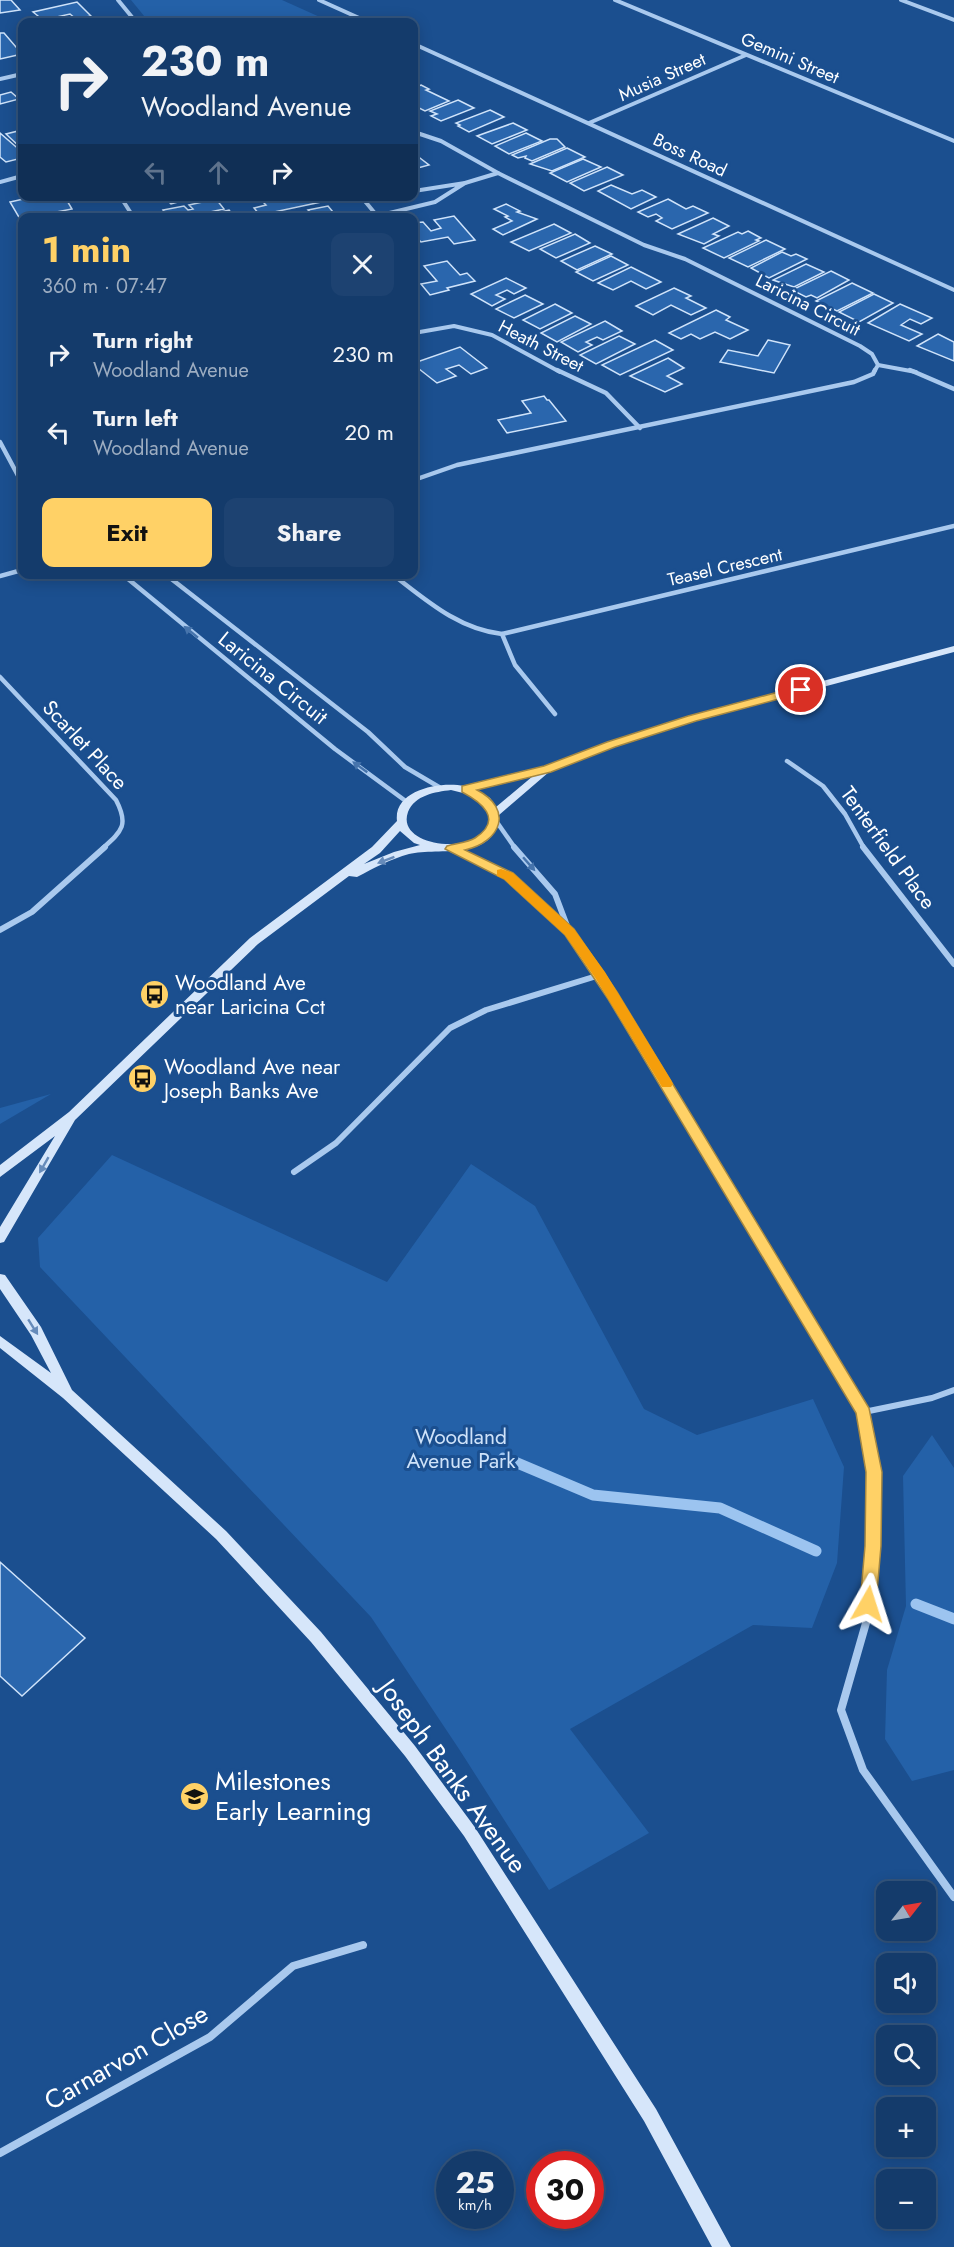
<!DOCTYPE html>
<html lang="en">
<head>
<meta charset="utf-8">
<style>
  :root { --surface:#143b6b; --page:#1d4271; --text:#f1f3f6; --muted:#9dadc1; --line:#33557e; --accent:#ffd166 }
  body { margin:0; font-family:Jost,sans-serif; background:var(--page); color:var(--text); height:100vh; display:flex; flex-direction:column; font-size:22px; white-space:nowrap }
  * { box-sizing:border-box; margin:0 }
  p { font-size:20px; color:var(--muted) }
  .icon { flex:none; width:33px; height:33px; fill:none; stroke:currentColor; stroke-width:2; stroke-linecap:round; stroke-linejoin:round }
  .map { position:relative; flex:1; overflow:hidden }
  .side { position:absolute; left:18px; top:213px; width:400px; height:366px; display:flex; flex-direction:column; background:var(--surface); border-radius:12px; box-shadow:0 3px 15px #0003,0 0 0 2px var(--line) }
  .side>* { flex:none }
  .guide { position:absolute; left:18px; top:18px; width:400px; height:183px; border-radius:12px; box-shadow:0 3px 15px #0003,0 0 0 2px var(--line); background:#143b6b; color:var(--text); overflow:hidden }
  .needle { width:39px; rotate:59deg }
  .fabs { position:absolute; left:876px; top:1881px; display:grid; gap:12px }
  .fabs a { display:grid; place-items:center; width:60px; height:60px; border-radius:12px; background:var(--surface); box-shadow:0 3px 15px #0003,0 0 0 2px var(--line); font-size:30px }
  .speed { position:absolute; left:436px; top:2151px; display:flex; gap:12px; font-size:30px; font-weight:700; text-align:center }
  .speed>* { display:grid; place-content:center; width:78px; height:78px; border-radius:50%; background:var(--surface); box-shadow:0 3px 15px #0003,0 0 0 2px var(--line); line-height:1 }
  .speed small { font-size:15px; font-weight:400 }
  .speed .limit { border:9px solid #d22; background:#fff; color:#111 }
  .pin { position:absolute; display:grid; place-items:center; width:51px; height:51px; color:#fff; margin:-26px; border:3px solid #fff; border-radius:50%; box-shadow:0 2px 6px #0007 }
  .me { position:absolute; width:66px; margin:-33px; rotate:6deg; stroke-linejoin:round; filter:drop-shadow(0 0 4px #0008) }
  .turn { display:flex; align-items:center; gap:21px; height:126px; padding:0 24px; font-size:27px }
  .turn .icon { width:78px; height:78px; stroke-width:2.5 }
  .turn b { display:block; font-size:42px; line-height:51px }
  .lanes { display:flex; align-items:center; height:57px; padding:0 24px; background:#0003; justify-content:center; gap:30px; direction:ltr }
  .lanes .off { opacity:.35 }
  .round { display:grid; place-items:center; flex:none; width:63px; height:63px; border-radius:12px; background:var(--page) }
  .head { display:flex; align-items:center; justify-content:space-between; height:102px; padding:0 24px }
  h1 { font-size:36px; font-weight:700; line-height:45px; color:var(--accent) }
  .action { display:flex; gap:12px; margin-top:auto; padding:12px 24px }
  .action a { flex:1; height:69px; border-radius:12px; background:var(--accent); color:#111; font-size:24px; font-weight:700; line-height:69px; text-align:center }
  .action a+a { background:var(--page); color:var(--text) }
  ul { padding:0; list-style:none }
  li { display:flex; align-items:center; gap:18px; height:78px; padding:0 24px }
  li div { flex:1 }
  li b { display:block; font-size:22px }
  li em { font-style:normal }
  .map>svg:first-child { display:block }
  .green { fill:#2461a8 }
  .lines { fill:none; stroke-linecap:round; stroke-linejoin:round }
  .stream-far1 { stroke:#9cc4f0; stroke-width:9 }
  .stream { stroke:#9cc4f0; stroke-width:11 }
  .building { fill:#2a66ad; stroke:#cfe3fa; stroke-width:1.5 }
  .street-far3 { stroke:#a9c9ee; stroke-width:4 }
  .street-far2 { stroke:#a9c9ee; stroke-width:4.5 }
  .street-far1 { stroke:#a9c9ee; stroke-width:6 }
  .street { stroke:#a9c9ee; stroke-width:8 }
  .secondary { fill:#d6e6fa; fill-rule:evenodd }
  .oneway { fill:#4674ac }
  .oneway2 { fill:#668bba }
  .route { fill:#ffd166; stroke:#a68842; stroke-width:1.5 }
  .slow { fill:#f59e0b }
  .labels { text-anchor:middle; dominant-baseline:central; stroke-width:6; stroke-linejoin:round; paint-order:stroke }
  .far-street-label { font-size:18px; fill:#fff; stroke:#1b4f8f }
  .street-label { font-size:21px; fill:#fff; stroke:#1b4f8f }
  .poi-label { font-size:21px; fill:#fff; stroke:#1b4f8f; text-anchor:start }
  .park-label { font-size:21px; fill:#cfe3fa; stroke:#1b4f8f }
  .near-street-label { font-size:26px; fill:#fff; stroke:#1b4f8f }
  .near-poi-label { font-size:26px; fill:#fff; stroke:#1b4f8f; text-anchor:start }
</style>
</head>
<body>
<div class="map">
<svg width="954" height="2247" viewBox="0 0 954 2247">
  <rect width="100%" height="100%" fill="#1b4f8f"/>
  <g class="green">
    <polygon points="131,0 282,0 331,22 149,22"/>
    <polygon points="51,1094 0,1124 0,1108"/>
    <polygon points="112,1155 387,1282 471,1164 535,1206 644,1409 697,1435 813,1399 844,1467 837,1563 812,1628 753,1625 570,1729 649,1833 549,1890 459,1749 371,1617 40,1267 38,1238"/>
    <polygon points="932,1435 954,1468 954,1770 912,1781 885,1739 887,1670 906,1606 903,1476"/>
  </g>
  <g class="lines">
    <polyline class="stream-far1" points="503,1457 512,1461"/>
    <g class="stream">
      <polyline points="508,1459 593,1495 720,1508 816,1551"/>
      <polyline points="916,1604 954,1619"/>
    </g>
  </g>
  <g class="building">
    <polygon points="0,0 11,0 20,10 0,13"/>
    <polygon points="77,2 91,16 76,19 70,14 43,20 33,12"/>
    <polygon points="0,33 4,33 22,54 0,59"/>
    <polygon points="421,85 429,89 426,90 449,101 425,111 415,106 417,105 414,104 414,88"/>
    <polygon points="11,92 19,99 0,104 0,95"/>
    <polygon points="458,100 474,108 441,121 431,116 437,114 430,111"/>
    <polygon points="490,110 504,117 469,132 458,126 460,125 456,123"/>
    <polygon points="513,123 527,130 492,144 477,136"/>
    <polygon points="22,130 22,149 6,134"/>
    <polygon points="0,133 22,152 22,158 6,162 0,157"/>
    <polygon points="526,133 542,141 509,154 495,146"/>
    <polygon points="550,139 557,139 565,147 532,161 525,158 526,156 518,158 512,155"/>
    <polygon points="567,148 585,157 552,171 530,164"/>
    <polygon points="416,155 429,165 414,169 414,156"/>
    <polygon points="583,159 601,167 567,182 550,173"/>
    <polygon points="607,167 623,175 584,191 570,183"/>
    <polygon points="611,185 632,194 642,190 656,197 631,209 598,191"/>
    <polygon points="37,196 72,196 66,199 72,209 20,219 10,202"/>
    <polygon points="155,196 200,196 171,204 168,201 160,202"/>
    <polygon points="290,196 322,196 326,201 260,215 254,208 266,205 263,202"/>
    <polygon points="216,199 224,209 182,218 166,218 164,215 166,214 163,210 184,206 188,210 193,209 189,205"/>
    <polygon points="668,199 686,209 693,206 708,213 672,229 656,221 662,218 656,214 648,217 638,212"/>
    <polygon points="506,204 520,211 517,212 537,219 503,235 493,229 512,221 505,217 508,216 494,209"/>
    <polygon points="328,206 338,218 296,218 312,214 308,210"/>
    <polygon points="229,210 235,218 203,218 207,215"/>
    <polygon points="454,216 475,240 454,244 448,237 421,242 414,235 416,233 414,223 423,222 431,231 441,228 434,220"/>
    <polygon points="713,218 729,226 713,234 719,236 704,244 678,234"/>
    <polygon points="554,224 571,233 529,251 511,242"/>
    <polygon points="748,231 761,238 756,240 759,241 724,258 703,248 738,232 742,234"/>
    <polygon points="575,234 590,243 556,258 540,249"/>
    <polygon points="766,240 785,249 748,267 729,258"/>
    <polygon points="595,246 612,254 577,270 561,261"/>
    <polygon points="782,252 791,256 796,254 807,259 769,278 751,268"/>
    <polygon points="611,256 628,265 593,281 576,272"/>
    <polygon points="447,261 460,275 467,273 475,281 447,288 449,290 430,295 421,284 437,281 424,266"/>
    <polygon points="806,264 824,272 794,287 773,280"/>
    <polygon points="631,267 661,282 646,289 631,281 613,290 598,283"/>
    <polygon points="831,271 849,280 817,298 811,295 806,297 792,290"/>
    <polygon points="506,278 526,288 514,294 507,290 496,295 505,299 492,306 471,294"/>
    <polygon points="852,283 873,293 837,311 816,301"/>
    <polygon points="674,288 691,296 686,298 706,308 691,315 671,305 653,315 636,306"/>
    <polygon points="874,294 893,303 859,322 839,312"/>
    <polygon points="525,295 543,304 514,318 496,309"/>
    <polygon points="555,304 572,313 540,329 523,320"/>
    <polygon points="900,304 932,318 921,324 910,319 901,325 922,334 909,341 868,323"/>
    <polygon points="716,310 730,317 726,320 748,330 730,339 715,332 700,339 691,334 681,339 669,333"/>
    <polygon points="575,316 591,324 557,342 541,333"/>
    <polygon points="605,321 622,331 603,340 597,337 586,342 592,345 578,352 561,342"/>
    <polygon points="938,334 954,342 954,361 917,346"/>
    <polygon points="619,336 635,344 596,364 580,355"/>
    <polygon points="655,340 673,350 620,375 602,365"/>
    <polygon points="768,340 790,345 774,373 720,362 728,350 758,356"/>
    <polygon points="460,347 487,368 471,374 459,365 446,369 456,376 437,383 414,365 414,363"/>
    <polygon points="668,358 684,368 667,376 682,384 665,392 630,376"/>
    <polygon points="544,396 547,400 549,400 566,421 507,433 498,420 531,413 522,401"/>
    <polygon points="0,1562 85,1638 22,1696 0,1676"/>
  </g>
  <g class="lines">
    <g class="street-far3">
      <polyline points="118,0 136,22"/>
      <polyline points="319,0 368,22"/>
      <polyline points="615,0 954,141"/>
      <polyline points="901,0 954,20"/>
      <polyline points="414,44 954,290"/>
      <polyline points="0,79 22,74"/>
      <polyline points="589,123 746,55"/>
      <polyline points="414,132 441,141 498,173 644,245 685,259 860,346 872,354 878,365 874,372"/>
      <polyline points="0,182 22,176"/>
      <polyline points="465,183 498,173"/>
      <polyline points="120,196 134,218"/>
      <polyline points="377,216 435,202 465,183 414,191"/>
      <polyline points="378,217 364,200 383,196"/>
      <polyline points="414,333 454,326 492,335 560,372"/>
      <polyline points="878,365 916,372"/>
    </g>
    <g class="street-far2">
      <polyline points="557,370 606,393 640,428"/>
      <polyline points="910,370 954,389"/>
      <polyline points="0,442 22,483"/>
      <polyline points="414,480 457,465 854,382 873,374 875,370"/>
      <polyline points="122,574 335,749 407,802"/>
      <polyline points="165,574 368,732 405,767 439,787"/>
      <path d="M392,574C426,600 458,629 502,634L954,526"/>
      <polyline points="0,576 22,570"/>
      <polyline points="502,634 515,665 555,714"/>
      <path d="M0,677L116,800C129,825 122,831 103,848"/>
      <polyline points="787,761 823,786 845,814 864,848"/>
      <polyline points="494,818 515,848"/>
    </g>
    <g class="street-far1">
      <polyline points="514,847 555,894 569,931"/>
      <polyline points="863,847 954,964"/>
      <polyline points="451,849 508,876 569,932 600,975 864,1412 872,1461"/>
      <polyline points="0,930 32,912 105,847"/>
      <polyline points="294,1172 336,1143 450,1028 486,1010 600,975"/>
      <polyline points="864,1412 932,1398 954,1390"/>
    </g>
    <g class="street">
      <polyline points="872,1459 874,1472 874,1546 866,1623 841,1710 863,1770 954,1897"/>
      <polyline points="0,2153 210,2037 293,1966 363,1945"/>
    </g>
    <g class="secondary">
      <path d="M954,646V652L696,721L615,747L549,772L499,815C496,862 439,847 409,854C391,859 374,868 357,877L349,876L258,944L75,1120L4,1242L0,1243V1227L55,1136L0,1177V1165L69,1112L250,938L372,847L397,821C393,789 442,781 464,786L544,766L607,743L688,717ZM533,776L496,807L490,798L477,790ZM451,790L471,795L486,807C508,858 393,853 408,812C415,795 435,792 451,790ZM400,831L414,843L420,845L394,852L364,864L380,853Z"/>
      <polygon points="0,1274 5,1275 41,1327 72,1390 226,1531 321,1632 415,1746 474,1826 656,2109 731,2247 712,2247 644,2121 464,1836 405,1756 311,1642 216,1539 63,1398 0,1348 0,1336 51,1373 31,1335 0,1289"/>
    </g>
  </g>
  <defs><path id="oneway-solid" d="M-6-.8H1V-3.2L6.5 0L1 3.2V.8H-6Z" transform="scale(1.5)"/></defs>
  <g class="oneway">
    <use href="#oneway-solid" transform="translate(191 632) rotate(-141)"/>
    <use href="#oneway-solid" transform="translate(360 767) rotate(-144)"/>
    <use href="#oneway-solid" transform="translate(529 864) rotate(49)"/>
  </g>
  <g class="oneway2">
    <use href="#oneway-solid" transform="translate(386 860) rotate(159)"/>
    <use href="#oneway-solid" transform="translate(44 1165) rotate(120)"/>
    <use href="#oneway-solid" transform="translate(33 1327) rotate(58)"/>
  </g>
  <path class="route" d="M801,686L807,690L805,692L696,721L615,747L551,772L477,790C514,809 501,842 465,850L513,873L574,929L617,992L869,1408L882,1472L881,1546L876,1604L874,1609L868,1611L862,1609L860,1604L865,1546L866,1472L856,1413L608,999L565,935L504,879L445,849L447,846C456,843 467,843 475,838C504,819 481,802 462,792V786L544,766L607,742L688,716Z"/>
  <polygon class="slow" points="501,869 513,873 574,929 605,972 671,1080 673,1084 671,1087 662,1087 596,979 565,935 504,879 497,876 497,870"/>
  <defs>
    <symbol id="bus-disc" viewBox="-11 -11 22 22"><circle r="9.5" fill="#ffd166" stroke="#1b4f8f"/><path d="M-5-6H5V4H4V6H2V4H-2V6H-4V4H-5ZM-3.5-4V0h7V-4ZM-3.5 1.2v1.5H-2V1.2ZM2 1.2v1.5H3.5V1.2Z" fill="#111"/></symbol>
    <symbol id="school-disc" viewBox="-11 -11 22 22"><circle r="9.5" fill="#ffd166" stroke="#1b4f8f"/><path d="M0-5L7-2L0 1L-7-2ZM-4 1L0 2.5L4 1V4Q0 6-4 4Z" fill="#111"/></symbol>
  </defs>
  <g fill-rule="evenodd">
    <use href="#bus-disc" x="138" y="978" width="33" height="33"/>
    <use href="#bus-disc" x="126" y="1062" width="33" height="33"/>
    <use href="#school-disc" x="178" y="1780" width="33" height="33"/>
  </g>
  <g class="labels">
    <g class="far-street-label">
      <text transform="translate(790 58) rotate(23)">Gemini Street</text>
      <text transform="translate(662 77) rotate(-24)">Musia Street</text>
      <text transform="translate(690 155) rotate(25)">Boss Road</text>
      <text transform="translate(808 305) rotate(27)">Laricina Circuit</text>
      <text transform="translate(541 346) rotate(27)">Heath Street</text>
      <text transform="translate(725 567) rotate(-13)">Teasel Crescent</text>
    </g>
    <g class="street-label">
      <text transform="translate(273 678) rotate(39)">Laricina Circuit</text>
      <text transform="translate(85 745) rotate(47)">Scarlet Place</text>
      <text transform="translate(888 848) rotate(54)">Tenterfield Place</text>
    </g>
    <g class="poi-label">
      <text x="175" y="983">Woodland Ave<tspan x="175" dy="24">near Laricina Cct</tspan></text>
      <text x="164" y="1067">Woodland Ave near<tspan x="164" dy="24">Joseph Banks Ave</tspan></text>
    </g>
    <g class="park-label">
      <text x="461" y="1437">Woodland<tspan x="461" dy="24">Avenue Park</tspan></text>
    </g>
    <g class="near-street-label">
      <text transform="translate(453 1776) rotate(54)">Joseph Banks Avenue</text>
      <text transform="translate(126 2057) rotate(-30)">Carnarvon Close</text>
    </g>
    <g class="near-poi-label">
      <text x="215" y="1781">Milestones<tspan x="215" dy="30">Early Learning</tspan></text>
    </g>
  </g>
</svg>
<div class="fabs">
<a><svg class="needle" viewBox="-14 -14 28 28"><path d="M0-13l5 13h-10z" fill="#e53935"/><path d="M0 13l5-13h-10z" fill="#9dadc1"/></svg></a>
<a><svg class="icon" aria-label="sound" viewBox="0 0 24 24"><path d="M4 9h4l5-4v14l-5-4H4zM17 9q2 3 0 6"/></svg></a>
<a><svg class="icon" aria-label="search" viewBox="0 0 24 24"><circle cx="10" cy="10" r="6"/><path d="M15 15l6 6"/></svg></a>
<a>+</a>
<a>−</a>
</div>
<div class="speed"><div>25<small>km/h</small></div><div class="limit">30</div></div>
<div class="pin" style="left:801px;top:690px;background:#d93025"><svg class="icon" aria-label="arrive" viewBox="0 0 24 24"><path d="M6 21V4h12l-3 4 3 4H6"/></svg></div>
<svg class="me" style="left:868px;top:1604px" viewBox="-20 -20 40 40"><path d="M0-17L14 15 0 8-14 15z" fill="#ffd166" stroke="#fff" stroke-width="4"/></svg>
<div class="guide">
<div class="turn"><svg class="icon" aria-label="right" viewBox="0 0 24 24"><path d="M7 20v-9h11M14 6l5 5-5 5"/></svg><div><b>230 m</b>Woodland Avenue</div></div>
<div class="lanes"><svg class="icon off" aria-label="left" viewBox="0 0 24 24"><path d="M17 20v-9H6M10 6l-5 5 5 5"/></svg><svg class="icon off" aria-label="ahead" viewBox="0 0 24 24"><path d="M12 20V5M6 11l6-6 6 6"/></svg><svg class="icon" aria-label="right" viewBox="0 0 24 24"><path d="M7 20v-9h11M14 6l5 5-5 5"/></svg></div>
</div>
<section class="side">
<div class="head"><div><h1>1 min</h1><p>360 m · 07:47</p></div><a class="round"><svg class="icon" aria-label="close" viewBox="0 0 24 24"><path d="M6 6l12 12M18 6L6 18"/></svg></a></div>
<ul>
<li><svg class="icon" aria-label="right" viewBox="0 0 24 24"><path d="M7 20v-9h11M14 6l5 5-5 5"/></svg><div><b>Turn right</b><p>Woodland Avenue</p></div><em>230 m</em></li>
<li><svg class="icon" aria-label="left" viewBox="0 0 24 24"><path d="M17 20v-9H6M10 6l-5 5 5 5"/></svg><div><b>Turn left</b><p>Woodland Avenue</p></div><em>20 m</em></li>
</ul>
<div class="action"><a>Exit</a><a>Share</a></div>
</section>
</div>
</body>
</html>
